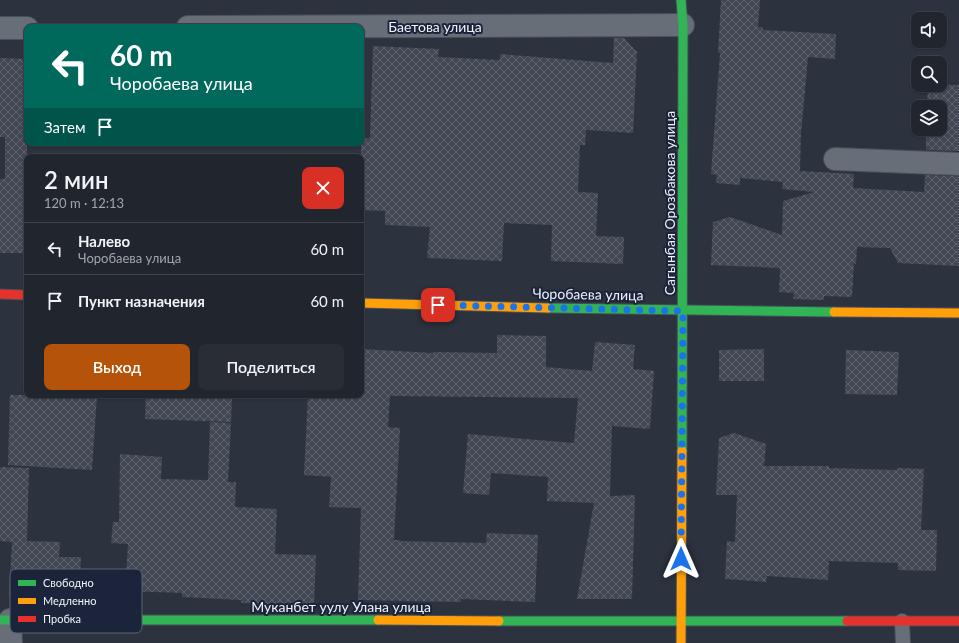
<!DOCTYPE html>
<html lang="ru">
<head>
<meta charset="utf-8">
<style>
  :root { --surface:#21262e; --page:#292e36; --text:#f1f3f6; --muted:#a2a5aa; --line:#3e434a; --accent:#b45309 }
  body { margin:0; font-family:Lato,sans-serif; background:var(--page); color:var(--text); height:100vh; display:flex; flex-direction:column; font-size:15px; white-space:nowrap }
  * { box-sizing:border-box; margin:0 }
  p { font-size:13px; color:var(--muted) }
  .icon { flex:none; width:22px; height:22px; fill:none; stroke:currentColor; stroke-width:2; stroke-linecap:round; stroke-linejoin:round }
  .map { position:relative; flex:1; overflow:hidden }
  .sheet { position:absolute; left:24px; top:154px; width:340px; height:244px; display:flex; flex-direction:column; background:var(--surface); border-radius:8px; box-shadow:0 1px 3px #0004,0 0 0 1px var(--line) }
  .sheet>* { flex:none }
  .banner { position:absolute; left:24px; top:24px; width:340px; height:122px; border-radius:8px; box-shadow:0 1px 3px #0004,0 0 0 1px var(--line); background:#00695c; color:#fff; overflow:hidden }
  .tools { position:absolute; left:911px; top:12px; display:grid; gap:8px }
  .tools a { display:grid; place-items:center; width:36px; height:36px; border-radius:8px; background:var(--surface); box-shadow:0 1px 3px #0004,0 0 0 1px var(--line); font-size:20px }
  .pin { position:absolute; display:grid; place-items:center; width:34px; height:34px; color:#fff; margin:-17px; border-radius:8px; box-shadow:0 2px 6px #0006 }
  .me { position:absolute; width:44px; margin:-22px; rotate:0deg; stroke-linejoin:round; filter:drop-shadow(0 0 3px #0008) }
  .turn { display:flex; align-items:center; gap:14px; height:84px; padding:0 20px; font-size:18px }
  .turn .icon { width:52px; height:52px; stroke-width:2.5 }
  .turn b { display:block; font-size:28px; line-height:34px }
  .then { display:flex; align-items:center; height:38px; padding:0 20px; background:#0003; gap:8px; font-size:15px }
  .round { display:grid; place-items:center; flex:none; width:42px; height:42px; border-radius:8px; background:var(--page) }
  .summary { display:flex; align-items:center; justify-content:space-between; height:68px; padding:0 20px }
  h1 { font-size:24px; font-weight:600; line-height:30px }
  .primary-button { display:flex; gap:8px; margin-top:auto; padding:8px 20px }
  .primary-button a { flex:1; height:46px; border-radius:8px; background:var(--accent); color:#fff; font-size:16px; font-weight:600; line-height:46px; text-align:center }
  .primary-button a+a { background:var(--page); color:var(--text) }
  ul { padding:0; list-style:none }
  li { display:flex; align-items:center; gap:12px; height:52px; padding:0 20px; border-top:1px solid var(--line) }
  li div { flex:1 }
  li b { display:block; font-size:15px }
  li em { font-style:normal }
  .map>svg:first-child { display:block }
  .building { fill:url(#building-cross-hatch) }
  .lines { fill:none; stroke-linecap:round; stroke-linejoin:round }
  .lane-casing { stroke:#494e57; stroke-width:16 }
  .street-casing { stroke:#494e57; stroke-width:24 }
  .fast-casing { stroke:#494e57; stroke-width:11 }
  .slow-casing { stroke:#494e57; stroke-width:11 }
  .jam-casing { stroke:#494e57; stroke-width:11 }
  .lane { stroke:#686e77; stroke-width:14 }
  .street { stroke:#686e77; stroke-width:22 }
  .fast { stroke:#30b455; stroke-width:9 }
  .slow { stroke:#ff9f0a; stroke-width:9 }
  .jam { stroke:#e5322d; stroke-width:9 }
  .route { stroke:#1a73e8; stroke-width:7; stroke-dasharray:0 12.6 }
  .labels { text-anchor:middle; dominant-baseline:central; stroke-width:4; stroke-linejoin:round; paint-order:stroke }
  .street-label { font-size:14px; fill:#eff3fc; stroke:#1b243a }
  .key { fill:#1b243a; stroke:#5b6274; stroke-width:1 }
  .key-label { font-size:11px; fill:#eff3fc }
</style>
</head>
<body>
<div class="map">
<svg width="959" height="643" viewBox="0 0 959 643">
  <defs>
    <pattern id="building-cross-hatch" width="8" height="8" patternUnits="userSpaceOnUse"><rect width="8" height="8" fill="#414753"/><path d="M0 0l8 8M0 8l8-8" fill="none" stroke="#5d626d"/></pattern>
  </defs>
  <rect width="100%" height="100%" fill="#2c323e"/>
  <g class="building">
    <polygon points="721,0 760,0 758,27 763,27 763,30 836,34 835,59 808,57 801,134 800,171 854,174 853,188 924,192 925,175 959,176 959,266 898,263 890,248 857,247 856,264 854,263 852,297 824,296 824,300 793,299 794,293 779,292 780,268 711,265 713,222 730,217 782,235 783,201 814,192 782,189 783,182 740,178 740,185 716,183 717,175 711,174 720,53 718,53"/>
    <polygon points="614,38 624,38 637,52 633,133 586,130 585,145 580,145 578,192 598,193 596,236 624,237 623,264 551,261 552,225 504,223 502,261 427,258 430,227 385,225 385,211 361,210 361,138 370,138 373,46 439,49 438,57 500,60 500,54 613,63"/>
    <polygon points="0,58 27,59 27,253 0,253 0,179 5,179 5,137 0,137"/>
    <polygon points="928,85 959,85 959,151 926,150 926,129 940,129 940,107 927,107"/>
    <polygon points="497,335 546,336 546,367 592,371 595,342 635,345 633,369 654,371 650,429 612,426 610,496 635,495 632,599 577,599 594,503 547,501 548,477 491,473 489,495 463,493 468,434 574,443 578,398 390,396 388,427 400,428 394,540 401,540 400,541 486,543 487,533 538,535 535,602 461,599 461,602 358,600 361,508 329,507 331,477 304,475 308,395 361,395 361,349 433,353 433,352 497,353"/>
    <polygon points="764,349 764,381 719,381 719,350"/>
    <polygon points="846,350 899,352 897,395 845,394"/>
    <polygon points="10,395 97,395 92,470 8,465"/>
    <polygon points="146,395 232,395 231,422 145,419"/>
    <polygon points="210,422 231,423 228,482 236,482 235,507 277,509 275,554 316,555 314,606 241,603 241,600 182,597 182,593 125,591 128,544 111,543 113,522 119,522 120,454 162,457 161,479 208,480"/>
    <polygon points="734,433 766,444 764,466 829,466 829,468 897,470 897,468 924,469 921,530 937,530 936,571 898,570 898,563 829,561 828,580 767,576 766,582 725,579 727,541 735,542 737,495 716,495 719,438"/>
    <polygon points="0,467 29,468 27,541 60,542 59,557 81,557 79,598 9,595 12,542 0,541"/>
  </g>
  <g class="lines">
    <defs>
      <polyline id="lane" points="902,621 903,643"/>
      <g id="street">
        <polyline points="188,27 683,25"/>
        <polyline points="0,28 27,28"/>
        <polyline points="835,159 959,164"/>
        <polyline points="10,620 11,643"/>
      </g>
      <g id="fast">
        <polyline points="681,0 683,25 682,451"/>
        <polyline points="548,308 834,312"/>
        <polyline points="0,620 378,620"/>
        <polyline points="499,621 847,621"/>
      </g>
      <g id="slow">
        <polyline points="361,303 548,308"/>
        <polyline points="834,312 959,313"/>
        <polyline points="378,620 499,621"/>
        <polyline points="681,643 682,451"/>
      </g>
      <g id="jam">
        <polyline points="0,294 27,295"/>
        <polyline points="847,621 959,621"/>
      </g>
    </defs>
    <use href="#lane" class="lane-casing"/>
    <use href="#street" class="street-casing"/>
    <use href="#fast" class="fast-casing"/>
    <use href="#slow" class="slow-casing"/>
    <use href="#jam" class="jam-casing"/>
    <use href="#lane" class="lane"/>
    <use href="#street" class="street"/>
    <use href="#fast" class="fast"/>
    <use href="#slow" class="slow"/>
    <use href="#jam" class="jam"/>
  </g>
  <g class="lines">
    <polyline class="route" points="438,305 683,311 681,559"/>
  </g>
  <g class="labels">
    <g class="street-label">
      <text x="435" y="26">Баетова улица</text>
      <text transform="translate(669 203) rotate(-90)">Сагынбая Орозбакова улица</text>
      <text transform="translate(588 294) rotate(1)">Чоробаева улица</text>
      <text x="341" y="606">Муканбет уулу Улана улица</text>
    </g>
  </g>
  <rect x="10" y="569" width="132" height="64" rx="6" class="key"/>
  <rect x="18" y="580" width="18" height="6" fill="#30b455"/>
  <rect x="18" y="598" width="18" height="6" fill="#ff9f0a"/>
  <rect x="18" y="616" width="18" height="6" fill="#e5322d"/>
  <g class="key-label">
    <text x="43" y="587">Свободно</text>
    <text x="43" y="605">Медленно</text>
    <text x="43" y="623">Пробка</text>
  </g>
</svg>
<div class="tools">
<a><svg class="icon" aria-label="sound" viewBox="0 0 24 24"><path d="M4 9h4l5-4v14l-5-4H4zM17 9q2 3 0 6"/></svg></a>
<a><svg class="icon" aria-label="search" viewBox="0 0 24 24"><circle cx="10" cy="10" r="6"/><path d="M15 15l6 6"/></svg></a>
<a><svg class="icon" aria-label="layers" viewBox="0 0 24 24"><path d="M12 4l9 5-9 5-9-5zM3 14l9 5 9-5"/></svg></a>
</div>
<div class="pin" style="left:438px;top:305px;background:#d93025"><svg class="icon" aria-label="arrive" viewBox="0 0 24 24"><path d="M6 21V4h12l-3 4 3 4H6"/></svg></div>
<svg class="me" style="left:681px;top:559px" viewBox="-20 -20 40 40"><path d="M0-17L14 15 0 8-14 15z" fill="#1a73e8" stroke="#fff" stroke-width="4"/></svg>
<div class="banner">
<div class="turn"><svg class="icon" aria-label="left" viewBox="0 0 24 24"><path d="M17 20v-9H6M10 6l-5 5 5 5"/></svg><div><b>60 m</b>Чоробаева улица</div></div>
<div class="then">Затем<svg class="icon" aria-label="arrive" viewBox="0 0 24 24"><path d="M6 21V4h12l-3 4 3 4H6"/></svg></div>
</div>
<section class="sheet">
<div class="summary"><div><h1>2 мин</h1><p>120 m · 12:13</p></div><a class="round" style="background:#d93025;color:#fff"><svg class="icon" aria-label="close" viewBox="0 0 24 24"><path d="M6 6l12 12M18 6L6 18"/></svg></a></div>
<ul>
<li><svg class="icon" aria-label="left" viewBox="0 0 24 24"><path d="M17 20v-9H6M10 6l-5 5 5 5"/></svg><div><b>Налево</b><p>Чоробаева улица</p></div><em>60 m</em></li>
<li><svg class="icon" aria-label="arrive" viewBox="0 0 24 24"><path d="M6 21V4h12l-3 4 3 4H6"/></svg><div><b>Пункт назначения</b></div><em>60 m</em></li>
</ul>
<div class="primary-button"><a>Выход</a><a>Поделиться</a></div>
</section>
</div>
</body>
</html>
